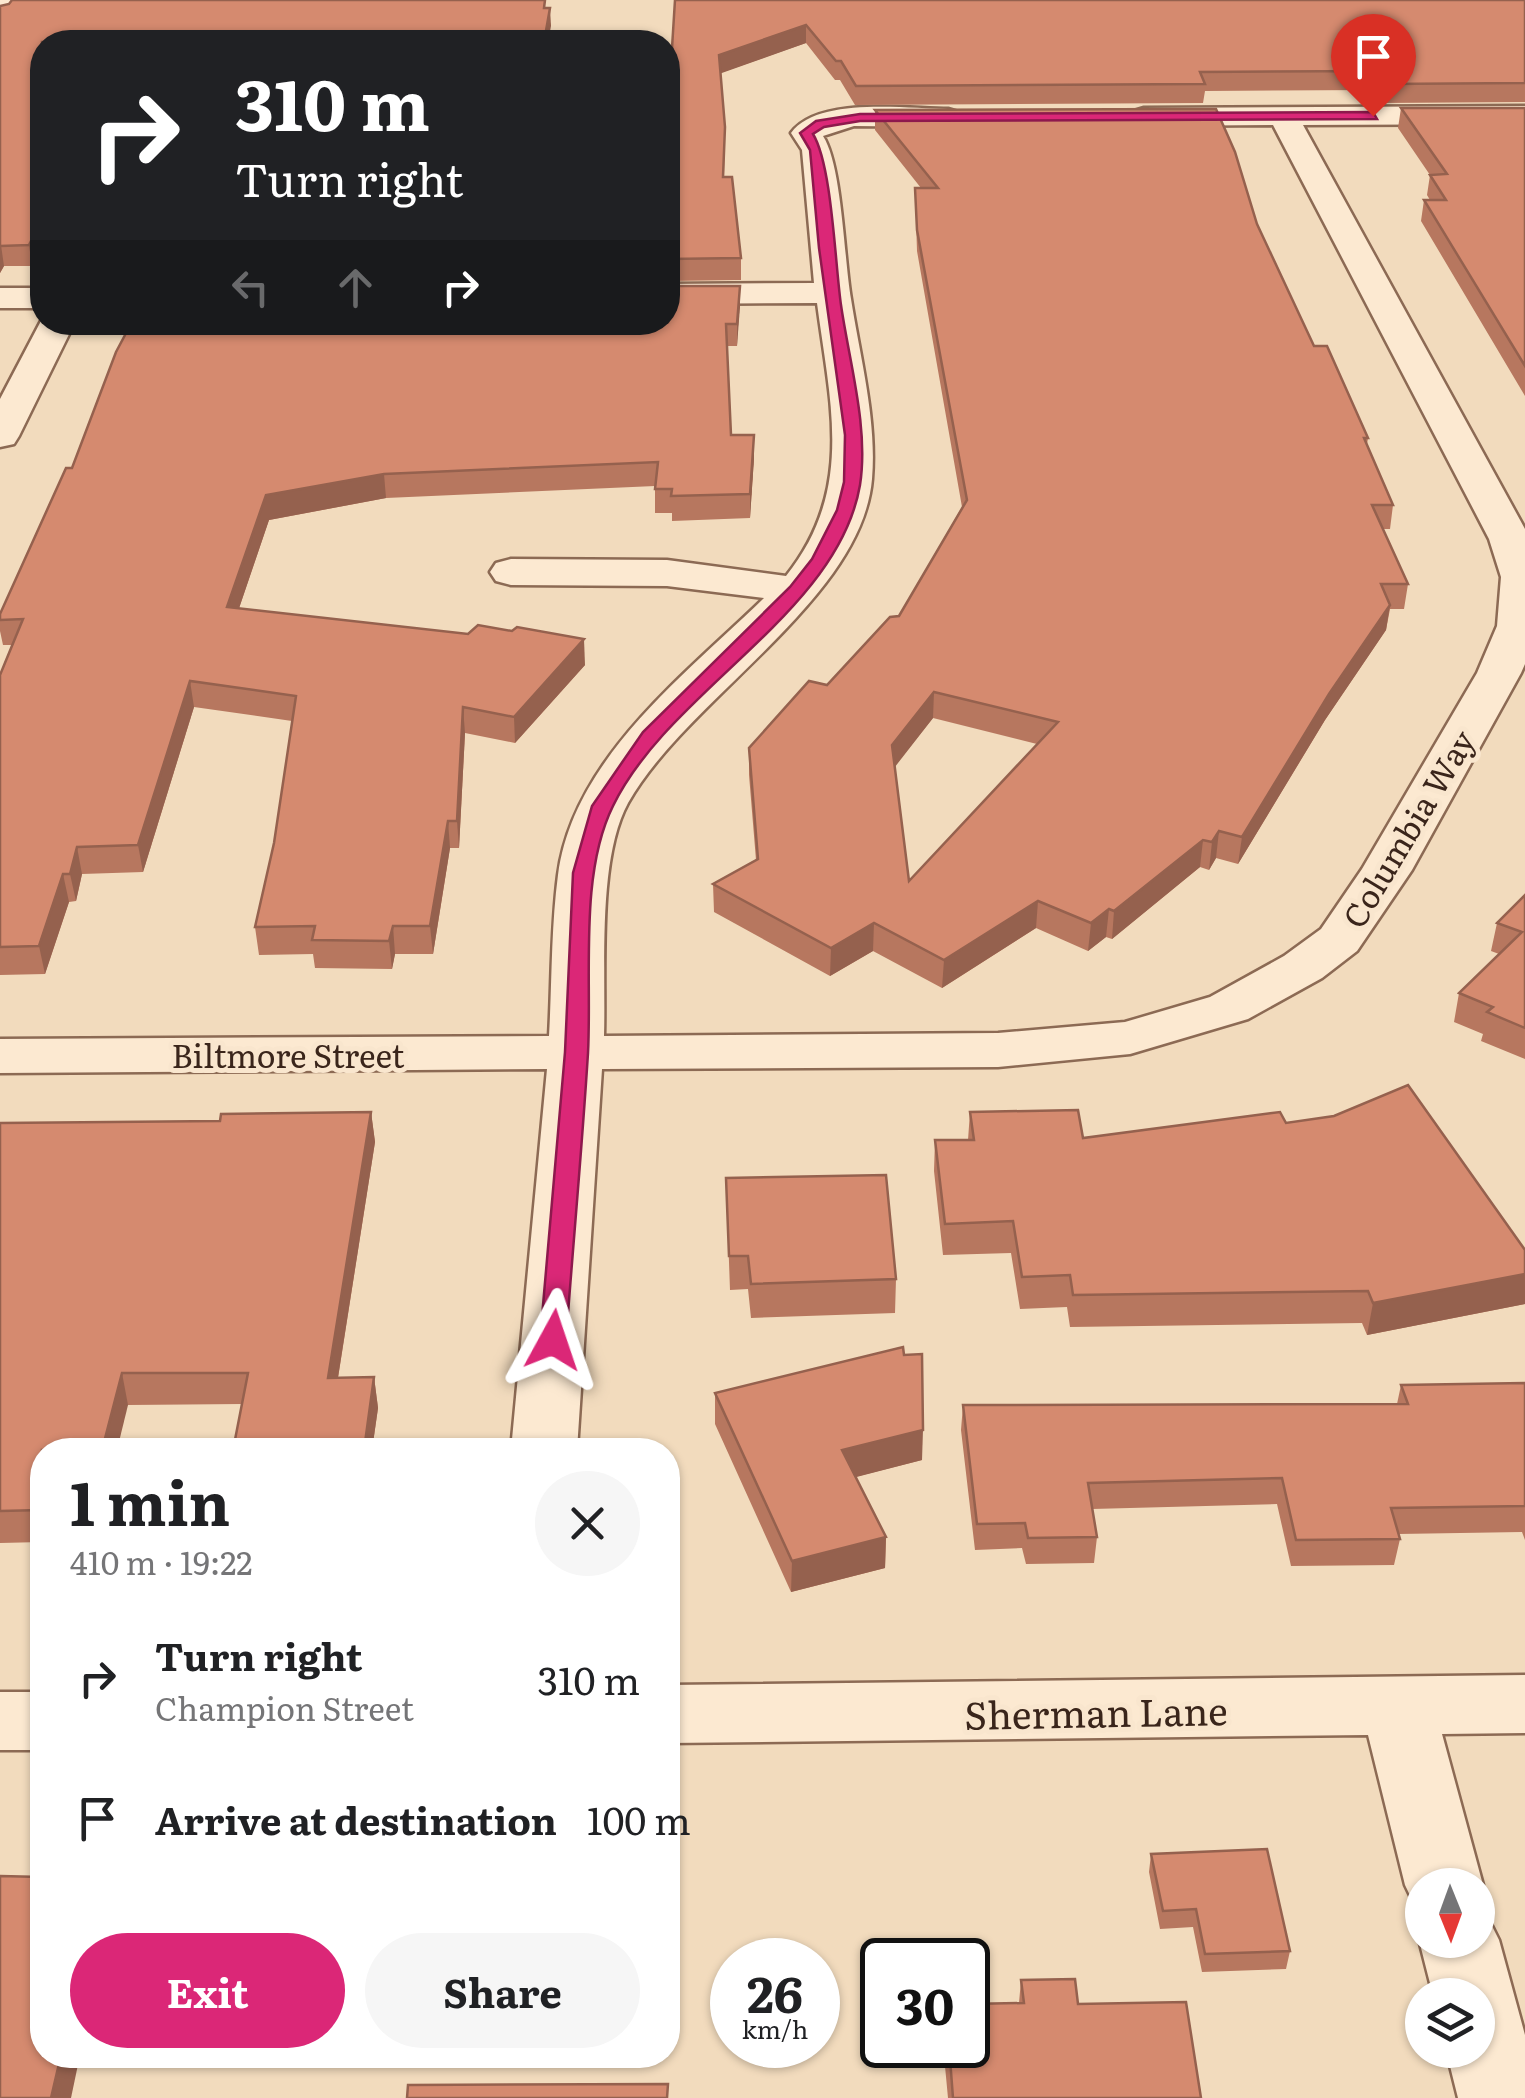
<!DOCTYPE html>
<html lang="en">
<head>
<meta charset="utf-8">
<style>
  :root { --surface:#fff; --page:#f6f6f6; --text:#202124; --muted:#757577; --accent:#db2777 }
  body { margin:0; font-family:Literata,serif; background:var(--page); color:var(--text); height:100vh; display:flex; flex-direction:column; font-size:38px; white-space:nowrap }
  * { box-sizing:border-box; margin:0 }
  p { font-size:32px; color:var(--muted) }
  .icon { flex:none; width:55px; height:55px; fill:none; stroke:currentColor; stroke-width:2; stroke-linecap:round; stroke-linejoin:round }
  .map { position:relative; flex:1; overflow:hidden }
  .side { position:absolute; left:30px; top:1438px; width:650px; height:630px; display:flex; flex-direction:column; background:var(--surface); border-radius:40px; box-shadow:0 2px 8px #0004 }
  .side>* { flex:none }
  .banner { position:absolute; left:30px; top:30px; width:650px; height:305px; border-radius:40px; box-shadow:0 2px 8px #0004; background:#202124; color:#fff; overflow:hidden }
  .needle { width:65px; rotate:179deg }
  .fabs { position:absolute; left:1405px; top:1868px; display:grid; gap:20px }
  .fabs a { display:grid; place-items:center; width:90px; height:90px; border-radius:50%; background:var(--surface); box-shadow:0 2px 8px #0004; font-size:50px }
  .speed { position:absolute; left:710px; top:1938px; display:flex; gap:20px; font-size:50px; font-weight:700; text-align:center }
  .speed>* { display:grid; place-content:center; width:130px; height:130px; border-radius:50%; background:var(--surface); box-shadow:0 2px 8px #0004; line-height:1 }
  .speed small { font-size:25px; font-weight:400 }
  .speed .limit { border:5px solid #111; border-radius:15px; background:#fff; color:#111 }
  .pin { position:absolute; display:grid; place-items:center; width:85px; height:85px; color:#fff; margin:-102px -42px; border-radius:50% 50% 50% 0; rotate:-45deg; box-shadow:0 0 10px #0007 }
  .pin .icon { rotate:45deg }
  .me { position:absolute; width:110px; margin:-55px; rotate:5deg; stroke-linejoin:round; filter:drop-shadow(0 0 8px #0008) }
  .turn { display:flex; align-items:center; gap:35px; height:210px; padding:0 40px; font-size:45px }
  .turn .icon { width:130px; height:130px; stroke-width:2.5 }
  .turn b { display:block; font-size:70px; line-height:85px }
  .lanes { display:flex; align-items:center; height:95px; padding:0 40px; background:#0003; justify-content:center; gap:50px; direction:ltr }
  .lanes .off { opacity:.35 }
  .round { display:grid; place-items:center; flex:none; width:105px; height:105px; border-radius:52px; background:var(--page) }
  .headline { display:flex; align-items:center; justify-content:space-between; height:170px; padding:0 40px }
  h1 { font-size:60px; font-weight:700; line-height:75px }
  .button { display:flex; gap:20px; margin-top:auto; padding:20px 40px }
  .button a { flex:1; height:115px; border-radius:60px; background:var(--accent); color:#fff; font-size:40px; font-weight:700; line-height:115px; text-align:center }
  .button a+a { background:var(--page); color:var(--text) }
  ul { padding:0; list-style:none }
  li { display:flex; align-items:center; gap:30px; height:140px; padding:0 40px }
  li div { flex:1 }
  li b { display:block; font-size:38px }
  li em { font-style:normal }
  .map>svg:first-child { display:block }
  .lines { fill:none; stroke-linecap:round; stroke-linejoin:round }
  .street-casing { stroke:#8c6a54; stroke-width:5 }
  .street { fill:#fce9d1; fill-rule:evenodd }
  .wall { fill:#b7775f; fill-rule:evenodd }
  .shaded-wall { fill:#95614e }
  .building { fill:#d58a6f; stroke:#95614e; stroke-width:2.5; fill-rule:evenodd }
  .route { fill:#db2777; stroke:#8e194d; stroke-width:2.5 }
  .labels { text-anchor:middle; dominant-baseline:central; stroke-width:10; stroke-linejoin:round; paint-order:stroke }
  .street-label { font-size:32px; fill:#3a251b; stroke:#f9e6ce }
  .near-street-label { font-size:38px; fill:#3a251b; stroke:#f9e6ce }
</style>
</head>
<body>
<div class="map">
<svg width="1525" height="2098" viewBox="0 0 1525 2098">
  <rect width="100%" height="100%" fill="#f2dbbd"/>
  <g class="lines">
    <defs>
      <g id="street">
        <polygon points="0,0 24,0 9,20 0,22"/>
        <path d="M1525,106V124L1303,125L1525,529V664L1521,673L1412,870L1357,951L1322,978L1248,1019L1130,1054L998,1067L602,1069L577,1450H511L547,1069L0,1073V1039L549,1036C552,983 551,928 558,875C573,759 685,675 764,598L667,586L511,585L496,581L490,572L496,563L511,559L667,560L786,576C855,490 830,403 817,303L668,304V284L814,283L802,150L791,133C818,96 907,109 948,109L958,112L963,118L958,124L948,127L854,126L823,136C842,165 844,259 851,299C860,357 877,420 872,479C862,600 687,698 628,803C597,859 606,971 604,1036L998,1033L1125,1022L1210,997L1284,956L1321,929L1362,869L1477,673L1497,626L1501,577L1489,539L1273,125L1144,126L1134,123L1129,117L1134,111L1144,108Z"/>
        <rect x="0" y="288" width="42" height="20"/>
        <polygon points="42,319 42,322 75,322 19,436 14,444 0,447 0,399"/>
        <polygon points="1525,1675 1525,1733 1442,1734 1483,1885 1478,1896 1478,1885 1422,1885 1422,1911 1416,1908 1405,1885 1368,1735 668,1743 668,1685"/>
        <rect x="0" y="1692" width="42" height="58"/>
        <polygon points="1478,1912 1487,1916 1499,1940 1525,2035 1525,2098 1458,2098 1446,2050 1478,2050 1478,1995 1433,1995 1419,1940 1422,1933 1422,1940 1478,1940"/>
      </g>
    </defs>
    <use href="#street" class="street-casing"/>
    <use href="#street" class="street"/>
  </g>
  <g class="wall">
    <polygon points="675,0 1525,0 1525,102 1381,103 1372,90 1205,91 1203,103 855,105 840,80 835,80 806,43 720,73 725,127 724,177 741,258 741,280 668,281 668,49 672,48"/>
    <polygon points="0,6 547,8 551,26 42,42 42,262 34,262 32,266 4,266 0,273"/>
    <polygon points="1401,108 1525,108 1525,396 1421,221 1424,200 1430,200 1427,195 1430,175 1398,128"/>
    <path d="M875,110L1257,224L1314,346L1368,438L1367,444L1393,505L1390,529H1383L1408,584L1404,609H1390L1386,630L1325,720L1238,864L1216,858L1209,870L1200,867L1112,939L1106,937L1088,951L1036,928L942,988L873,951L830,976L714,912L713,884L756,860L749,775V748L827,685L899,616L962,507L917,251L915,188H921L875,130ZM933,718L1037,744L909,881L894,767Z"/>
    <polygon points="740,286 737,346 727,346 731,435 754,458 750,518 672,521 672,513 655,513 655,486 386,498 269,520 239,608 585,665 515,743 465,733 459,848 450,848 433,954 395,954 392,969 315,968 313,954 259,955 255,927 274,843 292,721 194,707 143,872 82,874 76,901 69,902 45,974 0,975 0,675 13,645 3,645 0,631 0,614 72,468"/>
    <polygon points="1525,895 1525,1059 1481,1041 1483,1034 1454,1022 1459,993 1499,954 1491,951 1497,923"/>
    <polygon points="371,1112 375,1142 338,1378 374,1377 378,1408 372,1450 233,1450 242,1404 128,1405 42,1450 42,1542 0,1543 0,1123 220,1121"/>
    <polygon points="970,1112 1083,1138 1286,1123 1525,1250 1525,1304 1367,1335 1362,1323 1070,1327 1067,1307 1020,1309 1011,1253 943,1255 934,1171 935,1140 968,1140"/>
    <polygon points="726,1178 896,1279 895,1313 751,1318 748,1289 730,1290"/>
    <polygon points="1525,1383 1525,1540 1522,1532 1398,1534 1400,1539 1394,1565 1291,1566 1277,1504 1092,1509 1097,1537 1094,1563 1026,1564 1022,1548 975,1550 961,1430 963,1405 1397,1404 1401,1385"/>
    <polygon points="715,1393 922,1460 855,1477 886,1537 885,1568 791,1592 715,1424"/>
    <polygon points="1151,1854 1290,1951 1286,1969 1202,1972 1193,1927 1160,1929 1149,1872"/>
    <polygon points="1021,1980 1078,2004 1201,2098 948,2098 943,2045 968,2045 1019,2003"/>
  </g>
  <g class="shaded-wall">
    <polygon points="550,8 551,26 548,42 544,42"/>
    <polygon points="806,25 806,43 719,74 719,55"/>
    <polygon points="31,241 34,262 32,266 29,245"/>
    <polygon points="1,245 4,266 0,273 0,246"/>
    <polygon points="740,286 740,307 737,346 737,324"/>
    <polygon points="754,435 754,458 750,518 750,494"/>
    <polygon points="384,474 386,498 269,520 231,632 227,607 266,495"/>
    <polygon points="1390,605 1386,630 1325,720 1238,864 1242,837 1329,694"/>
    <polygon points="584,639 585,665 515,743 514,717"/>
    <polygon points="190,681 194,707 143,872 138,845"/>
    <polygon points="934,692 933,718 891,772 892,745"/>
    <polygon points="463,707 465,733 459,848 457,821"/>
    <polygon points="448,821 450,848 433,954 430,926"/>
    <polygon points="1219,831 1216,858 1209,870 1212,842"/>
    <polygon points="1203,840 1200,867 1112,939 1114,911"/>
    <polygon points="77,847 82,874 76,901 70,874"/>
    <polygon points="63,874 69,902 45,974 39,946"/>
    <polygon points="1038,901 1036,928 942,988 944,960"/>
    <polygon points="1109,909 1106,937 1088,951 1091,923"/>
    <polygon points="874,923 873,951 830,976 831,948"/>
    <polygon points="393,926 395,954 392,969 389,941"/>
    <polygon points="371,1112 375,1142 333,1409 328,1378"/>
    <polygon points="1525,1274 1525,1304 1367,1335 1373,1303"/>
    <polygon points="122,1373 128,1405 117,1450 102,1450"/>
    <polygon points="374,1377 378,1408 372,1450 364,1450"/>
    <polygon points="923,1430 922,1460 841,1481 842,1450"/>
    <polygon points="886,1537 885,1568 791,1592 792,1561"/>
    <polygon points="61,2055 80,2055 71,2098 51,2098"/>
  </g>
  <g class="building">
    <polygon points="12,0 545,0 544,8 550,8 544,42 42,42 42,241 31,241 29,245 0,246 0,6 9,4"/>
    <polygon points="675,0 1525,0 1525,83 1383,84 1375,71 1200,72 1205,84 856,86 841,61 836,61 806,25 719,55 725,127 723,177 732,177 741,258 668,259 668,49 672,48"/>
    <polygon points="1401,108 1525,108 1525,366 1424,200 1446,200 1430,175 1447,174"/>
    <path d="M1216,109L1235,152L1257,224L1314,346H1327L1368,438H1364L1393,505H1372L1408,584H1381L1390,605L1329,694L1242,837L1219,831L1212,842L1203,840L1114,911L1109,909L1091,923L1038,901L944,960L874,923L831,948L713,884L758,859L749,748L809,681L827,685L890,617L899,616L967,500L917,230L915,188H938L875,110ZM934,692L1058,722L909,881L892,745Z"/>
    <polygon points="668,286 740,286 737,324 726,324 731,435 754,435 750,494 671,496 672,489 655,489 658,462 384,474 266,495 227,607 468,634 478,625 512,631 517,627 584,639 514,717 463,707 457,821 448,821 430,926 393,926 389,941 312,940 315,926 255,927 274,843 296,696 190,681 138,845 77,847 70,874 63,874 39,946 0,947 0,675 23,619 0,620 0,614 66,468 72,468 116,352 132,322 668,322"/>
    <polygon points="1525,895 1525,1028 1487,1012 1493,1007 1459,993 1522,932 1497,923"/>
    <polygon points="1408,1085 1525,1250 1525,1274 1373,1303 1368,1291 1073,1295 1070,1275 1022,1277 1013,1221 945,1224 935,1140 974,1140 970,1112 1078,1110 1083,1138 1280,1112 1286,1123 1334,1116"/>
    <polygon points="371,1112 328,1378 374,1377 364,1450 233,1450 248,1373 122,1373 102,1450 42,1450 42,1510 0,1511 0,1123 220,1121 221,1114"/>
    <polygon points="886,1175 896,1279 751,1284 748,1256 729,1256 726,1178"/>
    <polygon points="903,1347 904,1355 922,1354 923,1430 842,1450 886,1537 792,1561 715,1393"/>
    <polygon points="1525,1383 1525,1506 1391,1508 1400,1539 1296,1540 1282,1478 1088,1483 1097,1537 1028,1538 1025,1523 977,1524 963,1405 1408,1404 1401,1385"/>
    <polygon points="1267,1849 1290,1951 1205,1954 1196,1909 1163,1911 1151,1854"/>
    <polygon points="0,1876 42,1877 42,2055 61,2055 51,2098 0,2098"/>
    <polygon points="1075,1979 1078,2004 1186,2002 1201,2098 953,2098 949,2045 968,2045 968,2004 1024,2003 1021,1980"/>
    <polygon points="668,2084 667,2098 407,2098 408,2085"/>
  </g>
  <path class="route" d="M1373,112L1377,119L860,121L824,127L813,134C832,165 835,263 841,305C849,361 869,428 860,485C838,614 669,690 613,806C579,874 592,978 588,1053C582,1149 573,1245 566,1340L562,1347H544L540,1340L565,1052L573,873L592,806L643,732L790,587L812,559L837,510L844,482L845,435L819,248L810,150L800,133L816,121L860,114Z"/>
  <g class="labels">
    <g class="street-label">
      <text transform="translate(1407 828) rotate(-59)">Columbia Way</text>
      <text x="288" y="1054">Biltmore Street</text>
    </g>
    <g class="near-street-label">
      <text transform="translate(1096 1711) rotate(-1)">Sherman Lane</text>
    </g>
  </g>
</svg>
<div class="fabs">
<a><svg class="needle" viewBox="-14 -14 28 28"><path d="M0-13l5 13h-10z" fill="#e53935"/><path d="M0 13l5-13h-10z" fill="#757577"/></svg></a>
<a><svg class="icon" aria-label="layers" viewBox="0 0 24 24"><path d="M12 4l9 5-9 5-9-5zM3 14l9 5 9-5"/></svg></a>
</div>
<div class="speed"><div>26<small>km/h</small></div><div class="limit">30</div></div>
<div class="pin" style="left:1373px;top:116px;background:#d93025"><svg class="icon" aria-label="arrive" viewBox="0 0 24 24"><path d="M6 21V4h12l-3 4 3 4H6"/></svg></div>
<svg class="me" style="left:553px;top:1340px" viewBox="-20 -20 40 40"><path d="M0-17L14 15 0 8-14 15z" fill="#db2777" stroke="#fff" stroke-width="4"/></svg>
<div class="banner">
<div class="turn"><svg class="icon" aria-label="right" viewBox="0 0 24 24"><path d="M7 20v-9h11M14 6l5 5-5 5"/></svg><div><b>310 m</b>Turn right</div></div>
<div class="lanes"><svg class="icon off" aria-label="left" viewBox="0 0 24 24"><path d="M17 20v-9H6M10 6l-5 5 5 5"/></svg><svg class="icon off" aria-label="ahead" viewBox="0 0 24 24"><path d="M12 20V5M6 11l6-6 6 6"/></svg><svg class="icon" aria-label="right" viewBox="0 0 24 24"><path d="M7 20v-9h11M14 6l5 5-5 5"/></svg></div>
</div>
<section class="side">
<div class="headline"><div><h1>1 min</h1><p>410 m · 19:22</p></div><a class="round"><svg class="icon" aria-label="close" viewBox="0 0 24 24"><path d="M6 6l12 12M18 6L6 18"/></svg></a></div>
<ul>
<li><svg class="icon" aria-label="right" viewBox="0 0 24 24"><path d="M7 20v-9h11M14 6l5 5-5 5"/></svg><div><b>Turn right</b><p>Champion Street</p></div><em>310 m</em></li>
<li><svg class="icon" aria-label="arrive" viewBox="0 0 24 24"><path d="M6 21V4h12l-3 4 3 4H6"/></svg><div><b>Arrive at destination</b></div><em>100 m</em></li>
</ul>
<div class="button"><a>Exit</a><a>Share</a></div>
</section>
</div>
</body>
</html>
